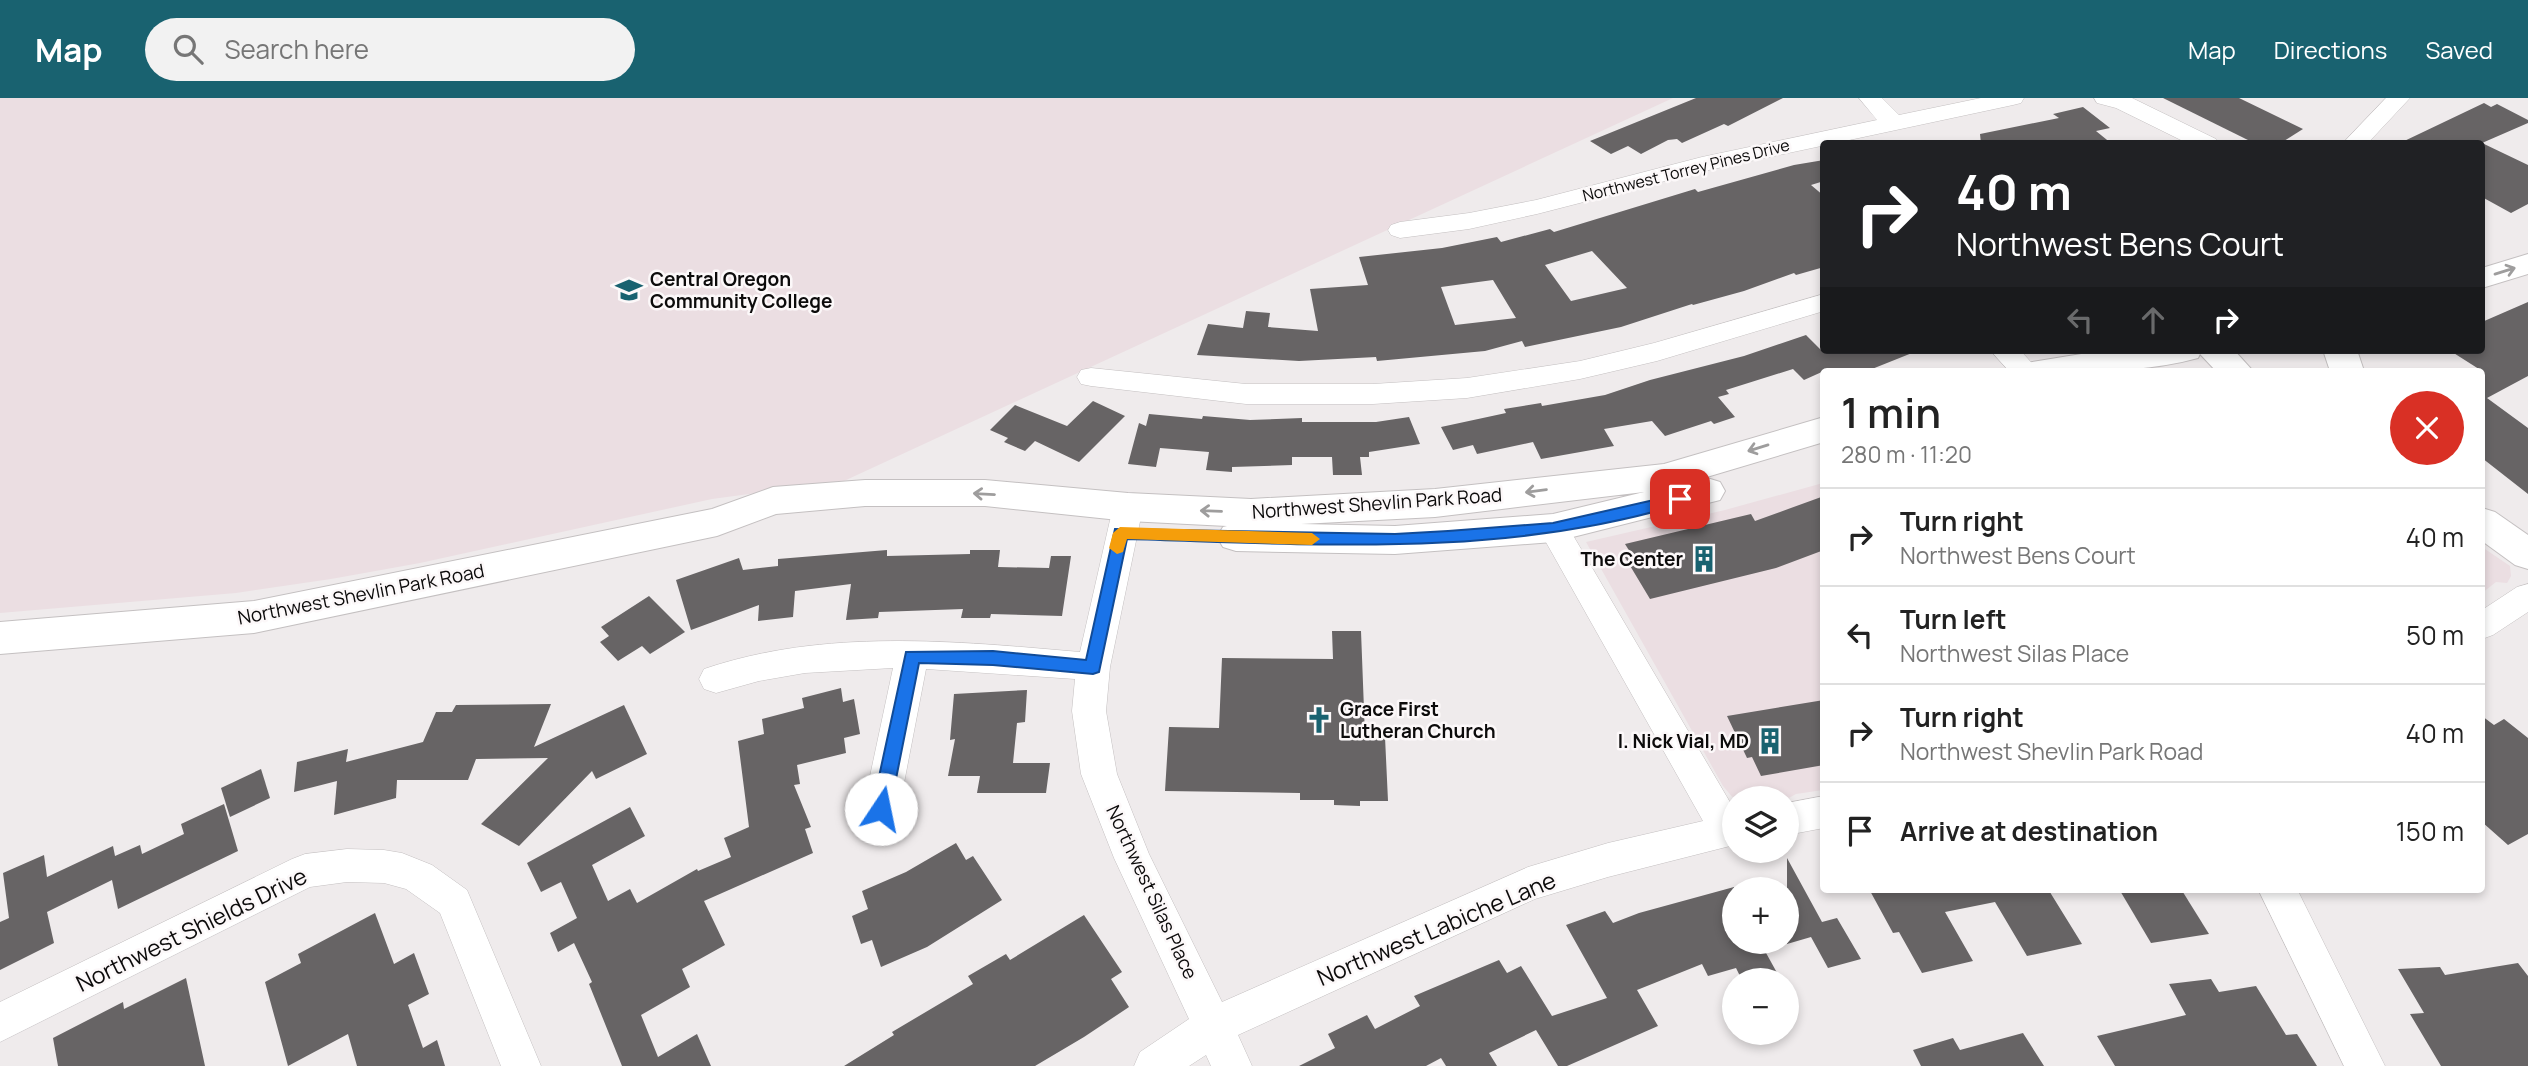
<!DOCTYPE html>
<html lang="en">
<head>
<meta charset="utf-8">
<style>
  :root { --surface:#fff; --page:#f2f2f2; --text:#222; --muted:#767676; --line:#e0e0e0; --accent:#196270 }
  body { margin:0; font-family:Manrope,sans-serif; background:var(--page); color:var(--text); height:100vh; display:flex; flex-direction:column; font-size:26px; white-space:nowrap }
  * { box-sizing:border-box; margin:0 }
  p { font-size:23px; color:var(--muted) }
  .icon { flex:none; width:38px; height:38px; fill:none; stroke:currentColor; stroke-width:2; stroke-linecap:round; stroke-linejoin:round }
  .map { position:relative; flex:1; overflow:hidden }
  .sheet { position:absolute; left:1820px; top:270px; width:665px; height:525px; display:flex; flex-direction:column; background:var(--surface); border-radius:7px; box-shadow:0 4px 10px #0003 }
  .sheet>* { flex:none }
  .guide { position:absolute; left:1820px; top:42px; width:665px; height:214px; border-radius:7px; box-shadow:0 4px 10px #0003; background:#202124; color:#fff; overflow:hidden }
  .fabs { position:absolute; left:1722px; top:688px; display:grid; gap:14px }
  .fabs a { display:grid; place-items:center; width:77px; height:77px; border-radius:50%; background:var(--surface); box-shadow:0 4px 10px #0003; font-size:35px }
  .pin { position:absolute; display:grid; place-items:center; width:60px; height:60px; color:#fff; margin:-30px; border-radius:14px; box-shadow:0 4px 10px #0006 }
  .me { position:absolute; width:77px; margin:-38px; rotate:11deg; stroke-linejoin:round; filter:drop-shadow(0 0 5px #0008) }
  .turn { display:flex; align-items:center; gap:24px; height:147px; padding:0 21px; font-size:32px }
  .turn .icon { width:91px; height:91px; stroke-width:2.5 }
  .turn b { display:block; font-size:49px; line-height:60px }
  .lanes { display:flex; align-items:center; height:66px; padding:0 21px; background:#0003; justify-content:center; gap:35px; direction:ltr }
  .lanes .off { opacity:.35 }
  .round { display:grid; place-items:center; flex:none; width:74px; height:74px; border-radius:37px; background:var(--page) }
  .headline { display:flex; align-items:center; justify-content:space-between; height:119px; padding:0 21px }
  h1 { font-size:42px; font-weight:600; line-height:52px }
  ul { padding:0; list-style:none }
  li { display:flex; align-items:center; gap:21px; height:98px; padding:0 21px; border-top:2px solid var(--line) }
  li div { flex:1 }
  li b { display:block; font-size:26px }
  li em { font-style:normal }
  header { display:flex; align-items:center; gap:42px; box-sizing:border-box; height:98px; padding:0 35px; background:var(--accent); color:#fff }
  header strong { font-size:33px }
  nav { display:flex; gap:38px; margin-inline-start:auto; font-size:24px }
  .search { width:490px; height:63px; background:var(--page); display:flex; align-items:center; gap:18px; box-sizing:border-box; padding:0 24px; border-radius:38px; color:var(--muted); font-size:26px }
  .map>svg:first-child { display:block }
  .built { fill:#ebdee2 }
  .building { fill:#676465; fill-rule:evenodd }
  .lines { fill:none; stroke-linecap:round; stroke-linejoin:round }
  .street-casing { stroke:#c4c0c1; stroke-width:1 }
  .secondary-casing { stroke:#c4c0c1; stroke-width:2 }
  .street { fill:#fff; fill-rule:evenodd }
  .secondary { fill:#fff; fill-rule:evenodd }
  .oneway { stroke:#9e9d9d }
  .route { fill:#1a73e8; stroke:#114b97; stroke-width:2 }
  .slow { fill:#f59e0b }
  .labels { text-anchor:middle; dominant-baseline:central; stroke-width:5; stroke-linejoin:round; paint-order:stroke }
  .far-street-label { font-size:16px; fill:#0c0b0b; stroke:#fcf8f9 }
  .poi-label { font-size:19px; font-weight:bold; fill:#0c0b0b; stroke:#fcf8f9; text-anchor:start }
  .street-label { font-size:19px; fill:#0c0b0b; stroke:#fcf8f9 }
  .near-street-label { font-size:23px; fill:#0c0b0b; stroke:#fcf8f9 }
</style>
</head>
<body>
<header>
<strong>Map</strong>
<div class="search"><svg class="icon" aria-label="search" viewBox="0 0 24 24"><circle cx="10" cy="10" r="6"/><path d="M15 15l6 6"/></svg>Search here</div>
<nav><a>Map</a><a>Directions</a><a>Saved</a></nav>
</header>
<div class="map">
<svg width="2528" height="968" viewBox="0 0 2528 968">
  <rect width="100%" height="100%" fill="#efebec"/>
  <g class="built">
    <polygon points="0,0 1673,0 844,383 712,401 420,465 331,481 236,495 0,515"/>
    <polygon points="1823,385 1823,692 1796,696 1787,701 1734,701 1723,688 1586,444 1725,412"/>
    <polygon points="2482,449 2510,468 2511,478 2507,485 2496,484 2482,495"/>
  </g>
  <g class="building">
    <polygon points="1696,0 1783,0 1728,28 1724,26 1682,45 1677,41 1668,42 1641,56 1628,48 1611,56 1590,43"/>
    <polygon points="2163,0 2239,0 2303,31 2279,46 2256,46"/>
    <polygon points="2484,5 2491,9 2497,6 2528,22 2528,25 2482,45 2528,67 2528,106 2511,115 2482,99 2482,45 2398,46"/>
    <polygon points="2083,9 2110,30 2096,33 2112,46 1981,46 1980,36 2059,20 2053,16"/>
    <path d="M1824,62V83L1811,87L1824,98V169L1796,177L1794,175L1744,193L1693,207L1692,206L1621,229L1525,249L1522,243L1485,253L1377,263L1376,259L1299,263L1197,257L1208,226L1243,230L1246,213L1270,215L1268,229L1318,233L1310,191L1368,187L1359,159L1442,150L1497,139L1501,144L1550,131L1554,134L1695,91L1698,94L1794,67ZM1592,153L1627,190L1571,203L1545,167ZM1493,182L1516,220L1455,227L1441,189Z"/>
    <polygon points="2528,204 2528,278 2487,300 2528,330 2528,396 2482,360 2482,273 2449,252 2482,252 2482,224"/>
    <polygon points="1806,237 1821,252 1917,253 1867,273 1824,273 1804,282 1793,271 1726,292 1729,296 1718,299 1735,319 1714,326 1711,323 1665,338 1652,323 1604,331 1614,348 1541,361 1533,344 1477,356 1473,347 1453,352 1441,329 1506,315 1504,311 1541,305 1542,308 1605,297 1650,282 1744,258"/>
    <polygon points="1093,303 1125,318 1079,364 1035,343 1025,353 1004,344 1008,340 990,332 1015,307 1067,328"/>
    <polygon points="1149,316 1202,321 1203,318 1250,322 1302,320 1302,324 1376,324 1409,319 1420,346 1369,354 1369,359 1360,359 1362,377 1333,377 1332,359 1292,359 1292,367 1232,369 1232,374 1206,372 1209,354 1160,350 1156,369 1128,366 1139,325 1146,328"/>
    <polygon points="1824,398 1824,452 1776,470 1650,501 1623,456 1630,454 1625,446 1751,416 1755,423"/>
    <polygon points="887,452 887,458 970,456 970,452 1000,452 998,469 1049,470 1051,458 1071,458 1062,518 991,516 990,520 961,520 963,511 879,514 878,520 846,522 851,486 795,493 793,519 758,523 759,507 691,532 676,482 739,460 743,472 778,468 778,461"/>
    <polygon points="649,498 685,534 650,556 642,548 618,563 600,544 609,538 601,529"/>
    <polygon points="1332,533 1361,533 1365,638 1385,639 1388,703 1360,703 1360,708 1334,707 1334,702 1300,702 1300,695 1165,693 1169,629 1219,630 1222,560 1333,561"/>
    <polygon points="841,590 843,604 854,601 860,636 844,640 846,655 797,667 800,686 794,687 811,729 805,731 813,755 704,803 725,847 682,871 690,889 641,917 658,959 697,936 711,968 622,968 589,886 592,884 574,845 558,854 550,835 577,820 561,784 541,794 527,765 630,709 645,738 592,767 608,803 630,791 637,805 697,771 698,773 731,759 724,740 749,729 738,643 764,636 762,621 804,610 802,600"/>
    <polygon points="1027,592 1025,624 1017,625 1013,665 1050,665 1046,695 977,695 980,678 948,678 955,641 950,642 954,596"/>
    <polygon points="1824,602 1824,667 1761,678 1752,659 1747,660 1727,618"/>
    <polygon points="551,606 534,649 624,607 647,656 596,681 592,673 519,748 481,726 548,660 476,661 468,682 397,682 396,700 334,717 337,683 294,694 297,664 348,651 346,664 423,644 436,614 452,614 456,607"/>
    <polygon points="2482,618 2494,627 2504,621 2528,640 2528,736 2508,747 2482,724"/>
    <polygon points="261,671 270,700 230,719 221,690"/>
    <polygon points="224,706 238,753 118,811 112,782 47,814 54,845 0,872 0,824 9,820 3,775 44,757 47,779 113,748 115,758 140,747 142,756 184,736 181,726"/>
    <polygon points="956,745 966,762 973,758 1002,802 927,849 881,869 872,842 861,846 852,818 868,811 862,793 906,774"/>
    <polygon points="1787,760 1822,824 1837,820 1861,861 1828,870 1811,839 1787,846"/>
    <polygon points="1734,789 1734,844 1760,844 1781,882 1742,882 1736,870 1708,878 1702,866 1637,892 1658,928 1567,968 1558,968 1536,932 1489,955 1497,968 1446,968 1441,960 1426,968 1299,968 1335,950 1328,936 1367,917 1375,931 1420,908 1414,898 1499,862 1507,875 1521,868 1552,918 1607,900 1566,827 1605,813 1613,825 1639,815"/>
    <polygon points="1869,791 2048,791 2082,846 2027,858 1995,804 1945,814 1973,863 1922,875 1899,834 1893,835"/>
    <polygon points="2119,791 2181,791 2209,836 2151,845"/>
    <polygon points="375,815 394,866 414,855 429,896 408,907 423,950 437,942 445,968 357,968 348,936 288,968 265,884 301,865 298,856"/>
    <polygon points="1084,817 1122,874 1111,881 1129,909 1084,939 1035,968 844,968 894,937 892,934 973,886 968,878 1006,856 1010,862"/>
    <polygon points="2518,865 2528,878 2528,968 2441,968 2410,916 2424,915 2398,871 2440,869 2445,877"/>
    <polygon points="186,880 205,968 58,968 53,940 123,904 124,911"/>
    <polygon points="2211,881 2219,894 2256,888 2286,937 2297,936 2317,968 2115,968 2097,938 2186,917 2169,886"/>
    <polygon points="2023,935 2044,968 1921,968 1913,952 1953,940 1960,952"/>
  </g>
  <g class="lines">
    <defs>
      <g id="street">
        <polygon points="1859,0 1882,0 1899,17 1981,0 2024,0 2021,5 2013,7 1704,73 1537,116 1469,131 1400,140 1391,137 1388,132 1391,127 1400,124 1469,115 1536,102 1702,59 1877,22"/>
        <polygon points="2094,0 2132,0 2216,41 2219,46 2189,46 2116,10 2097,5"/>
        <polygon points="2386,0 2410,0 2367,46 2342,46"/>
        <polygon points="1824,196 1824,213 1657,263 1580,281 1467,300 1373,306 1246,306 1091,288 1081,286 1077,279 1081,272 1091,270 1246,286 1373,286 1467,280 1580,263 1654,245"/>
        <polygon points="1990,252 2020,252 2039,273 2009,273"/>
        <path d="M1128,398L1139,401L1143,409L1110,569L1106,613L1117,676L1149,756L1222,904L1528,769L1608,745L1703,723L1538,430L1542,422L1553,419L1564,422L1734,711V747L1608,779L1535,801L1238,937L1252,968H1211L1206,957L1189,968H1134L1140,954L1189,921L1114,760L1081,676L1072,613L1075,581L926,571L899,711L894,722L881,727L868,722L863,711L893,570L805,575L759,583L716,595L704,591L699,581L704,571C825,530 955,543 1080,554L1113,409L1117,401Z"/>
        <polygon points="2528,486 2528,514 2493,537 2482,541 2482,512 2517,489"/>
        <polygon points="1824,698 1824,730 1787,737 1787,705"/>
        <polygon points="347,751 384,752 402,755 432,767 467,792 541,968 501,968 440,815 406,791 384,785 347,784 310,789 0,944 0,904 292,761 305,756"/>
        <polygon points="2258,791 2297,791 2385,968 2344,968"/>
      </g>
      <g id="secondary">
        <polygon points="2528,156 2528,176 2482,190 2482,170"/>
        <path d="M2106,252H2234L2253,273H2216L2200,256L2198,260C2140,276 2080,273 2021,273L2026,265Z"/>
        <polygon points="2323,252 2357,252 2364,273 2330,273"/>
        <path d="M1824,319V344L1700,381L1707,380L1720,384L1725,393L1720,402L1553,444L1395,456L1236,453L1223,449L1217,439L1223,429L1227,428L1128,423L985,408H865L776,416L717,438L254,535L0,556V524L254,503L712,411L773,389L865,382H985L1128,395L1251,401L1435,391L1664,366ZM1644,394L1553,416L1395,428L1301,426L1435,419Z"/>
        <polygon points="2482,410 2495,414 2528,437 2528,471 2515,467 2482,443"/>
      </g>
    </defs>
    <use href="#street" class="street-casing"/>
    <use href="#secondary" class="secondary-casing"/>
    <use href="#street" class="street"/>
    <use href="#secondary" class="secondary"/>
  </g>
  <defs><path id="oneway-shaft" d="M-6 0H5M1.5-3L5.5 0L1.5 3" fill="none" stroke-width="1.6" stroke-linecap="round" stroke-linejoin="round" transform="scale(1.75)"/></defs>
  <g class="oneway">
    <use href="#oneway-shaft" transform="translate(2505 173) rotate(-17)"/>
    <use href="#oneway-shaft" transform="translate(1758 350) rotate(163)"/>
    <use href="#oneway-shaft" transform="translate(1536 393) rotate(173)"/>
    <use href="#oneway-shaft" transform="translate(984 396) rotate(-177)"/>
    <use href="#oneway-shaft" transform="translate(1211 413) rotate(-178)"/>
  </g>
  <path class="route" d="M1680,396L1685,397L1687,401L1685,405C1504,461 1314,446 1127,441L1099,574L1093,576L993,567L919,565L890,711L888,716L881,719L875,716L872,711L906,554L993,553L1086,562L1115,431L1395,436L1448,433L1553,425Z"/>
  <polygon class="slow" points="1120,429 1312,435 1320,441 1312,447 1127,441 1123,454 1117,456 1109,450 1113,435"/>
  <defs>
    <symbol id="university-bare" viewBox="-9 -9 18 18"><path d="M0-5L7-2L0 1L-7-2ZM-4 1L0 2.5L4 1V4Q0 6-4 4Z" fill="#196270" stroke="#fcf8f9" stroke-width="2.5" paint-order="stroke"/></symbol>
    <symbol id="building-bare" viewBox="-9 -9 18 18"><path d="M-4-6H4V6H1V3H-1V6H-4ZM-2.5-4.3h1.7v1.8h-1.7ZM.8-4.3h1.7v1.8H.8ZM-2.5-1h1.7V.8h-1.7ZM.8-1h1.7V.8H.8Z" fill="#196270" stroke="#fcf8f9" stroke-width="2.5" paint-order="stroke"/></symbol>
    <symbol id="church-bare" viewBox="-9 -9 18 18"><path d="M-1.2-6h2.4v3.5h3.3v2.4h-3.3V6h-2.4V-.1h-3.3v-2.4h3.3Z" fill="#196270" stroke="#fcf8f9" stroke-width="2.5" paint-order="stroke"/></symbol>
  </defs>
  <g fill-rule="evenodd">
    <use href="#university-bare" x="610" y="173" width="38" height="38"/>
    <use href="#building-bare" x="1685" y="442" width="38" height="38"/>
    <use href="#church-bare" x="1300" y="603" width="38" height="38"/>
    <use href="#building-bare" x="1751" y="624" width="38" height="38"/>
  </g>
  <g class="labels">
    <g class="far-street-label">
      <text transform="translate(1686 72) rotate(-14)">Northwest Torrey Pines Drive</text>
    </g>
    <g class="poi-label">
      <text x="650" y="181">Central Oregon<tspan x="650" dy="22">Community College</tspan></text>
      <text x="1683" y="461" text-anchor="end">The Center</text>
      <text x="1340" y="611">Grace First<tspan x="1340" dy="22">Lutheran Church</tspan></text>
      <text x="1749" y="643" text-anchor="end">I. Nick Vial, MD</text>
    </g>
    <g class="street-label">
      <text transform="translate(1377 405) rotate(-4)">Northwest Shevlin Park Road</text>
      <text transform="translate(361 496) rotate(-11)">Northwest Shevlin Park Road</text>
      <text transform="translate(1152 794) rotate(65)">Northwest Silas Place</text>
    </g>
    <g class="near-street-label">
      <text transform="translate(1436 830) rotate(-23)">Northwest Labiche Lane</text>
      <text transform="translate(191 831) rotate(-26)">Northwest Shields Drive</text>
    </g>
  </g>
</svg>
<div class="fabs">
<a><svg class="icon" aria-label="layers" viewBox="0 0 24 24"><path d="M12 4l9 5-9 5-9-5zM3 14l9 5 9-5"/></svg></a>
<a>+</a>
<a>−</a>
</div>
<div class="pin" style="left:1680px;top:401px;background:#d93025"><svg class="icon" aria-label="arrive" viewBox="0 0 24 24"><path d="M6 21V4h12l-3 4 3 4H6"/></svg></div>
<svg class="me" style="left:881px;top:711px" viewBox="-20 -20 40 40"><circle r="19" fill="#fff"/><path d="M0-13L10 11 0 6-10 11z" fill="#1a73e8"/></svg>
<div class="guide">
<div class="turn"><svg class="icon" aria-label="right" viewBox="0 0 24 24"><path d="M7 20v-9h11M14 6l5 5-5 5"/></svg><div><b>40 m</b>Northwest Bens Court</div></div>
<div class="lanes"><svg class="icon off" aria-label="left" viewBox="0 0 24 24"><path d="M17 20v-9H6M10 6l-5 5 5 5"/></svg><svg class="icon off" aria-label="ahead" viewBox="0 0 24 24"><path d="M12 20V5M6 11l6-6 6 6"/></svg><svg class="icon" aria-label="right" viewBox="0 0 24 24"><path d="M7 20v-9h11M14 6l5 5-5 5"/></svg></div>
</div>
<section class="sheet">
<div class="headline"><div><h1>1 min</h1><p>280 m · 11:20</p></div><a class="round" style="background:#d93025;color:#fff"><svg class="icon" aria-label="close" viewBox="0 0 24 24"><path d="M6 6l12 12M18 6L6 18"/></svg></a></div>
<ul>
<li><svg class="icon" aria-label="right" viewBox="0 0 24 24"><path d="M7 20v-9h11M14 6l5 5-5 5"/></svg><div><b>Turn right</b><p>Northwest Bens Court</p></div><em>40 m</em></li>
<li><svg class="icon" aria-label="left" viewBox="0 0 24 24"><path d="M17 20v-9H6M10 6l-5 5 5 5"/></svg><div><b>Turn left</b><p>Northwest Silas Place</p></div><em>50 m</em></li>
<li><svg class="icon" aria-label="right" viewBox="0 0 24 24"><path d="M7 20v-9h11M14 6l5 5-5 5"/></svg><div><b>Turn right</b><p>Northwest Shevlin Park Road</p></div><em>40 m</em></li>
<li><svg class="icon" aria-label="arrive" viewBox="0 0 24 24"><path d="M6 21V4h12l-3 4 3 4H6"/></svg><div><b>Arrive at destination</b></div><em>150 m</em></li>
</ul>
</section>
</div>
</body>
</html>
